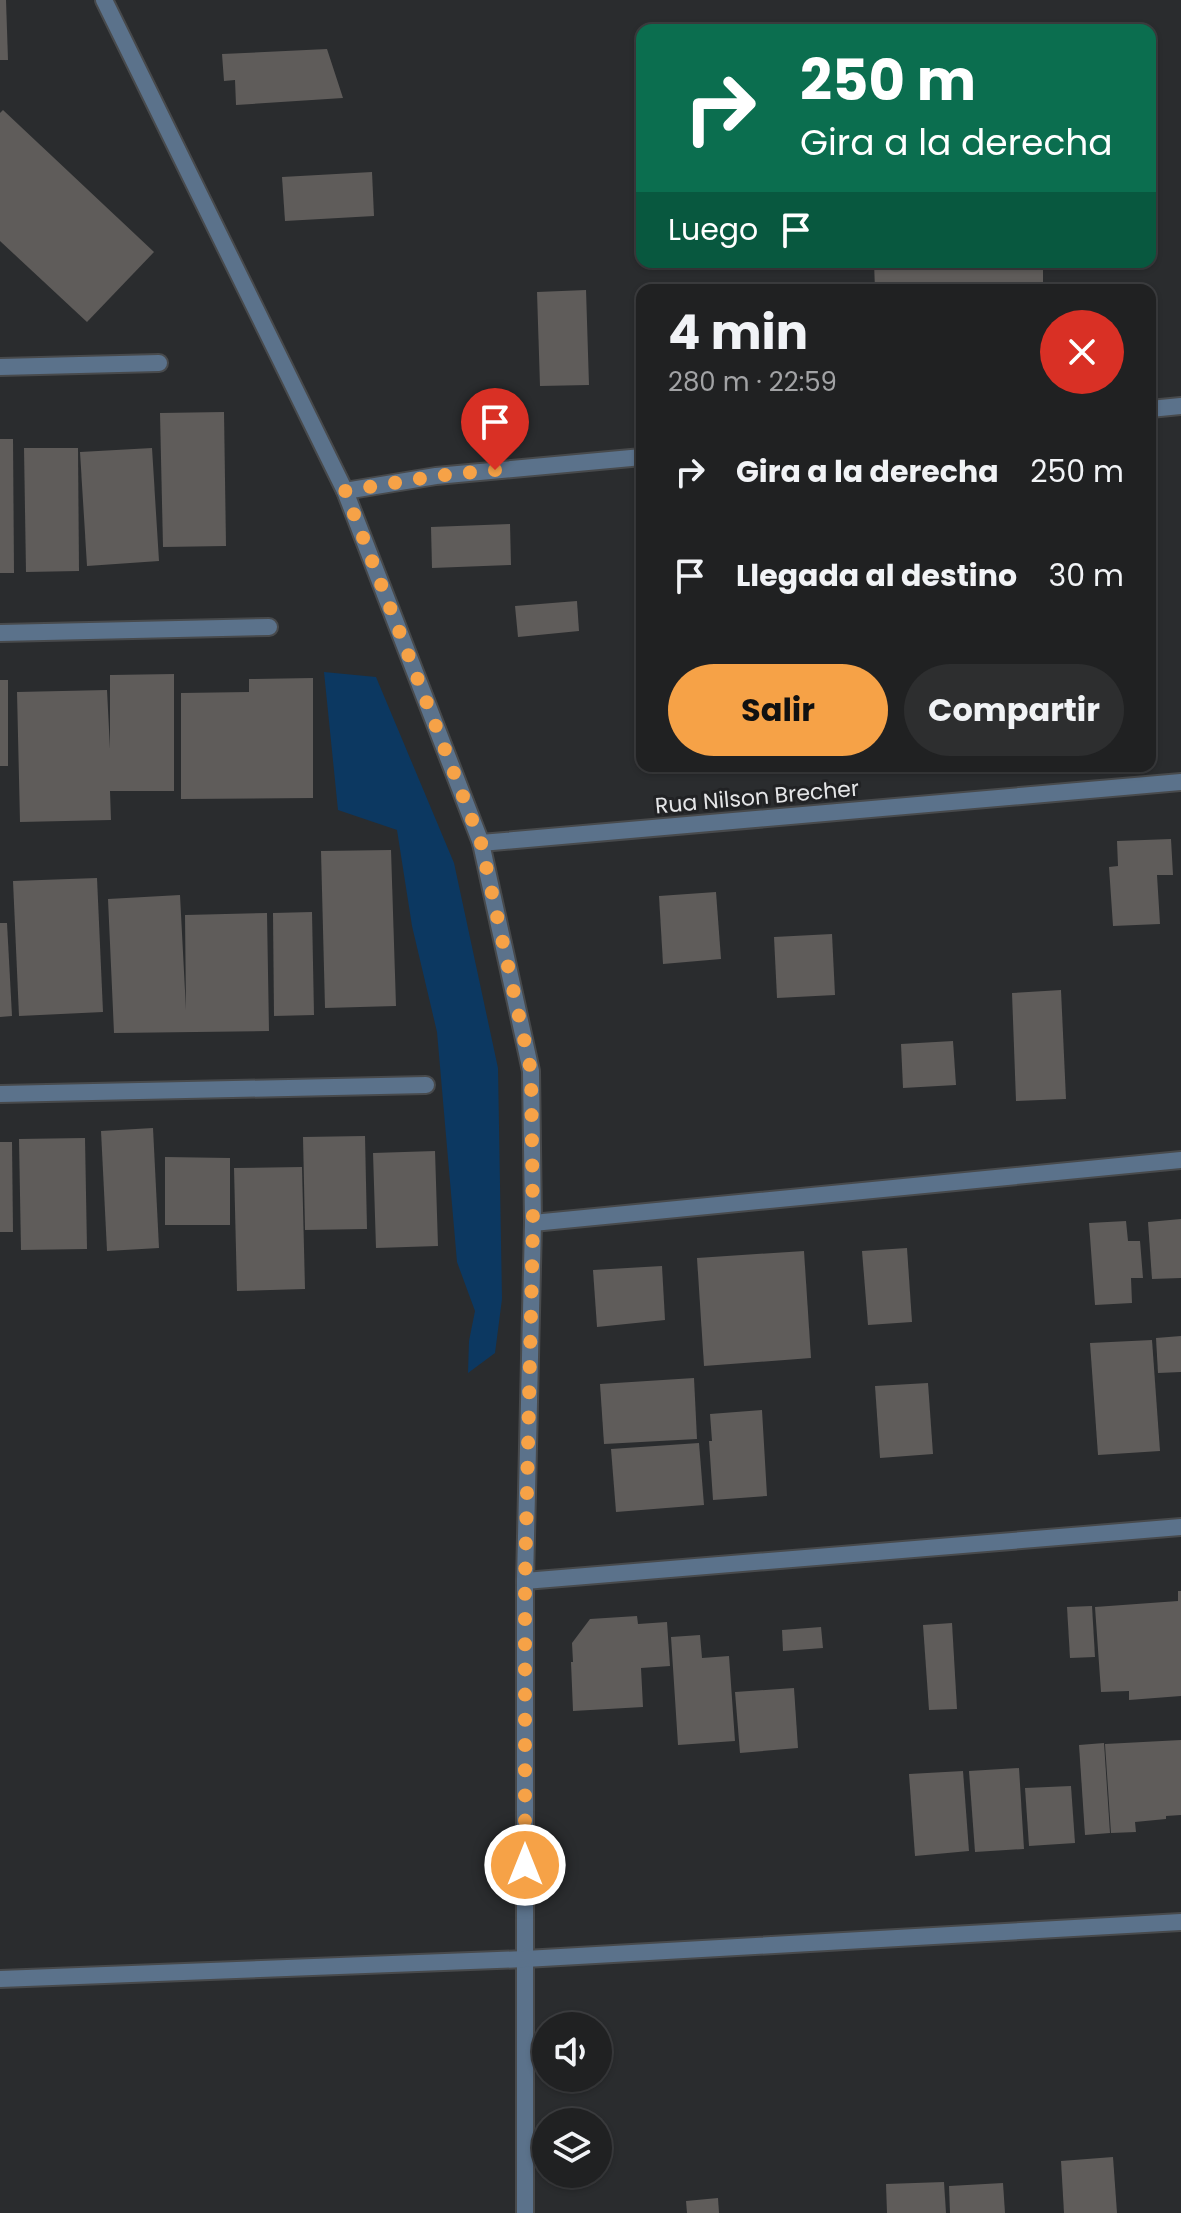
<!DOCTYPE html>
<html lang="es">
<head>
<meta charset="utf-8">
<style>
  :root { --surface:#202122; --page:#2d2e2f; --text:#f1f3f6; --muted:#a2a3a5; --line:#3d3e40; --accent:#f6a247 }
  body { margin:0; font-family:Poppins,sans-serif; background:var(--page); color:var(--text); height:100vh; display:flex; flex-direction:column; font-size:30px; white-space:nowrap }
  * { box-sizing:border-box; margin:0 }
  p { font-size:26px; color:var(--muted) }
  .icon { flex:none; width:44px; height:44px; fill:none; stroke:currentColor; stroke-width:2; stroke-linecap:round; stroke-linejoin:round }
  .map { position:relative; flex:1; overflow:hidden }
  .panel { position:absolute; left:636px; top:284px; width:520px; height:488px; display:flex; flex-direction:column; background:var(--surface); border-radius:16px; box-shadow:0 2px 6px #0004,0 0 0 2px var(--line) }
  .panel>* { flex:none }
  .banner { position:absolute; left:636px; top:24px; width:520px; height:244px; border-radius:16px; box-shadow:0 2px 6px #0004,0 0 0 2px var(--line); background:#0b6e4f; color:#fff; overflow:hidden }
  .controls { position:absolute; left:532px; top:2012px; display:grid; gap:16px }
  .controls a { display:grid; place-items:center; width:80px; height:80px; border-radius:50%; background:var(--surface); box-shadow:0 2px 6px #0004,0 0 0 2px var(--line); font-size:40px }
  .pin { position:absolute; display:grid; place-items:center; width:68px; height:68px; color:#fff; margin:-82px -34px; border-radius:50% 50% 50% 0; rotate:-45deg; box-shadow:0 0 8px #0007 }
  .pin .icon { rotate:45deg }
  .me { position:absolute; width:88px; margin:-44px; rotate:0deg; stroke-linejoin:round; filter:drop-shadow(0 0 6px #0008) }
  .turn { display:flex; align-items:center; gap:28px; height:168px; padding:0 32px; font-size:36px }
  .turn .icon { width:104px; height:104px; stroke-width:2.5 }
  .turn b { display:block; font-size:56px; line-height:68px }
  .then { display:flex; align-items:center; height:76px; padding:0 32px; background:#0003; gap:16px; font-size:30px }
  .round { display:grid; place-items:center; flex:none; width:84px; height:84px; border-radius:42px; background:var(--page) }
  .head { display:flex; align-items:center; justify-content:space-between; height:136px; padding:0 32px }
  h1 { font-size:48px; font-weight:700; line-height:60px }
  .button { display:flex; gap:16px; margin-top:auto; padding:16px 32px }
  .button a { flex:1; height:92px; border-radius:48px; background:var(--accent); color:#111; font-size:32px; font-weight:700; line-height:92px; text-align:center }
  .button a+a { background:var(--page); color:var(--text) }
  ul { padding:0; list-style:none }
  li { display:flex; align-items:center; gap:24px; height:104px; padding:0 32px }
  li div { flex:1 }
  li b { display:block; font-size:30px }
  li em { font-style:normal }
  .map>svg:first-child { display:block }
  .green { fill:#0c3861 }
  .building { fill:#5f5c5a }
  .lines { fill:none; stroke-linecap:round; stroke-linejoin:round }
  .minor-casing { stroke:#484a4c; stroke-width:20 }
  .minor { stroke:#5b728b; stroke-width:16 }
  .route { stroke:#f6a247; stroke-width:14; stroke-dasharray:0 25.2 }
  .labels { text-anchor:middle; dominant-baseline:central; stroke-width:6; stroke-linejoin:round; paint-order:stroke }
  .street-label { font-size:22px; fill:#e4e5e7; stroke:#212224 }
</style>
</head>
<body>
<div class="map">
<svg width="1181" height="2213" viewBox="0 0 1181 2213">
  <rect width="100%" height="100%" fill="#2a2c2e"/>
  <polygon class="green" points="324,672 376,677 454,863 498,1068 502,1299 495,1353 468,1373 469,1341 475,1311 457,1262 437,1032 412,926 397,830 338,810"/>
  <g class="building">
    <polygon points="0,0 6,0 8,60 0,60"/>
    <polygon points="327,49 343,98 236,105 235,80 224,81 222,54"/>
    <polygon points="3,110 154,252 87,322 0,241 0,113"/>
    <polygon points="372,172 374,216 285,221 282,177"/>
    <polygon points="874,262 1043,262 1043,283 984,284 984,290 875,290"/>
    <polygon points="586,290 589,385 540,386 537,292"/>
    <polygon points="224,412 226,546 163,547 160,413"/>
    <polygon points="0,439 13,439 14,573 0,573"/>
    <polygon points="24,448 78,448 79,571 26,572"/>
    <polygon points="152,448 159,561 87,566 80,452"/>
    <polygon points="510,524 511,565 432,568 431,527"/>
    <polygon points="577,601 579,631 518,637 515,606"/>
    <polygon points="174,674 174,791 110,791 111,820 20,822 17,692 107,690 110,749 110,675"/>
    <polygon points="313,678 313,798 181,799 181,693 249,692 249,679"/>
    <rect x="0" y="680" width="8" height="86"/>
    <polygon points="1171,839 1173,875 1157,875 1160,924 1113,926 1109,867 1118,866 1117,841"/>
    <polygon points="391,850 396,1006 325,1008 321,851"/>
    <polygon points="97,878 103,1012 19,1016 13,881"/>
    <polygon points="716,892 721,959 663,964 659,896"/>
    <polygon points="180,895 186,1010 185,915 267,913 269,1031 114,1033 108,899"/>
    <polygon points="312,912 314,1015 274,1016 273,913"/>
    <polygon points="0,923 7,923 12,1016 0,1017"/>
    <polygon points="832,934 835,995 777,998 774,937"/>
    <polygon points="1061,990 1066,1099 1016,1101 1012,993"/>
    <polygon points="953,1041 956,1085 903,1088 901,1044"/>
    <polygon points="153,1128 159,1248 107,1251 101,1131"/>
    <polygon points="365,1136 367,1229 305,1230 303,1137"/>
    <polygon points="85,1138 87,1249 21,1250 19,1139"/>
    <polygon points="0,1142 12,1142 13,1232 0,1232"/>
    <polygon points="435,1151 438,1246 376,1248 373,1153"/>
    <polygon points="165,1157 230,1158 230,1225 165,1225"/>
    <polygon points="302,1167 305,1289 237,1291 234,1168"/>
    <polygon points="1181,1219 1181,1278 1152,1279 1148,1222"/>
    <polygon points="1126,1221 1128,1241 1140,1241 1143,1278 1131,1278 1132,1303 1095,1305 1089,1223"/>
    <polygon points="907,1248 912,1322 868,1325 862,1251"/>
    <polygon points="804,1251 811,1358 704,1366 697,1258"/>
    <polygon points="662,1266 665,1320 597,1327 593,1270"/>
    <polygon points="1181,1336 1181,1372 1158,1373 1156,1338"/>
    <polygon points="1152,1340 1160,1451 1098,1455 1090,1343"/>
    <polygon points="694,1378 697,1439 604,1444 600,1384"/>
    <polygon points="928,1383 933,1454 880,1458 875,1386"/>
    <polygon points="762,1410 767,1496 713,1500 709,1441 712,1441 710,1414"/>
    <polygon points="699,1443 704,1505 616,1512 611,1449"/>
    <polygon points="1178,1591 1181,1591 1181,1696 1129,1700 1129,1691 1101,1692 1095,1607 1178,1601"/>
    <polygon points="1092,1606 1095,1657 1070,1658 1067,1607"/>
    <polygon points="637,1616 638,1624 667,1622 670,1666 641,1668 643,1707 573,1711 571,1662 573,1662 572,1643 590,1619"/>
    <polygon points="952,1623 957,1709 929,1710 923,1625"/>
    <polygon points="821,1627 823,1648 783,1651 782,1630"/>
    <polygon points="700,1635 702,1658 729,1656 735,1741 678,1745 671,1637"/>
    <polygon points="794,1688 798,1748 740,1753 735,1692"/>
    <polygon points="1181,1740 1181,1815 1166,1816 1166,1819 1135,1822 1136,1832 1111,1833 1105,1744"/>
    <polygon points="1104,1743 1110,1833 1085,1835 1079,1745"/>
    <polygon points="1019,1768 1024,1849 975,1852 969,1771"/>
    <polygon points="963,1771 969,1851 915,1856 909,1774"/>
    <polygon points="1071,1786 1075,1843 1029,1846 1025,1788"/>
    <polygon points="1113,2157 1117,2213 1064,2213 1061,2161"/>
    <polygon points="944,2182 946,2213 887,2213 886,2184"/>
    <polygon points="1003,2183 1005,2213 950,2213 949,2186"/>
    <polygon points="718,2198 719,2213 687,2213 686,2201"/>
  </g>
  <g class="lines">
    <defs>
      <g id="minor">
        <polyline points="104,0 345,491 481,843 531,1071 533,1223 525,1581 525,2213"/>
        <polyline points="0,367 159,363"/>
        <polyline points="1150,409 1181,406"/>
        <polyline points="345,491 436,476 642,457"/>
        <polyline points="0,633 269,627"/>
        <polyline points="481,843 1181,782"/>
        <polyline points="0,1094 426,1085"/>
        <polyline points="533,1223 1181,1160"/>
        <polyline points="525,1581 1181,1527"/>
        <polyline points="0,1979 525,1959 1181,1922"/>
      </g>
    </defs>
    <use href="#minor" class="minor-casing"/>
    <use href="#minor" class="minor"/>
  </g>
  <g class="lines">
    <polyline class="route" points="495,470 436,476 345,491 481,843 531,1071 533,1223 525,1581 525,1865"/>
  </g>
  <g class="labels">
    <g class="street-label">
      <text transform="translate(757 797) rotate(-5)">Rua Nilson Brecher</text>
    </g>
  </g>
</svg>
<div class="controls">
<a><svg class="icon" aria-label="sound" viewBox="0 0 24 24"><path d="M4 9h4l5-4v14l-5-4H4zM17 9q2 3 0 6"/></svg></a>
<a><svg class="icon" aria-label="layers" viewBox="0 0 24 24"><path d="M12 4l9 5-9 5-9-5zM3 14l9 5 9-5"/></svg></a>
</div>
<div class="pin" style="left:495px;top:470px;background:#d93025"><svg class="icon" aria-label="arrive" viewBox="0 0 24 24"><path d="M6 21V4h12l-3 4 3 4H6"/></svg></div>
<svg class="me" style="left:525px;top:1865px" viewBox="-20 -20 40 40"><circle r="17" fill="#f6a247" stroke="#fff" stroke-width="3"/><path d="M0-11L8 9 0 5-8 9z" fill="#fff"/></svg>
<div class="banner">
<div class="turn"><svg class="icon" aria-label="right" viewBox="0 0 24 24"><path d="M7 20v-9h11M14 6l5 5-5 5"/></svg><div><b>250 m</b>Gira a la derecha</div></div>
<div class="then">Luego<svg class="icon" aria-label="arrive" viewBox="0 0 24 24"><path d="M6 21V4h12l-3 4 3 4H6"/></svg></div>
</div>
<section class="panel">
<div class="head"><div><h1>4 min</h1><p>280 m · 22:59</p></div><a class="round" style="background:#d93025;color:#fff"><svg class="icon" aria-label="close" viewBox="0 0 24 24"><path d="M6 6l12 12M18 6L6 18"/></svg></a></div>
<ul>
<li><svg class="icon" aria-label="right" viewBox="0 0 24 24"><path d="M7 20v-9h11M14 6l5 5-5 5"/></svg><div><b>Gira a la derecha</b></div><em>250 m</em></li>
<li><svg class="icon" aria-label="arrive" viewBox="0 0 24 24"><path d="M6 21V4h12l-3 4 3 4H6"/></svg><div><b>Llegada al destino</b></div><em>30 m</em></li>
</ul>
<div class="button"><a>Salir</a><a>Compartir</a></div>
</section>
</div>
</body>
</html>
